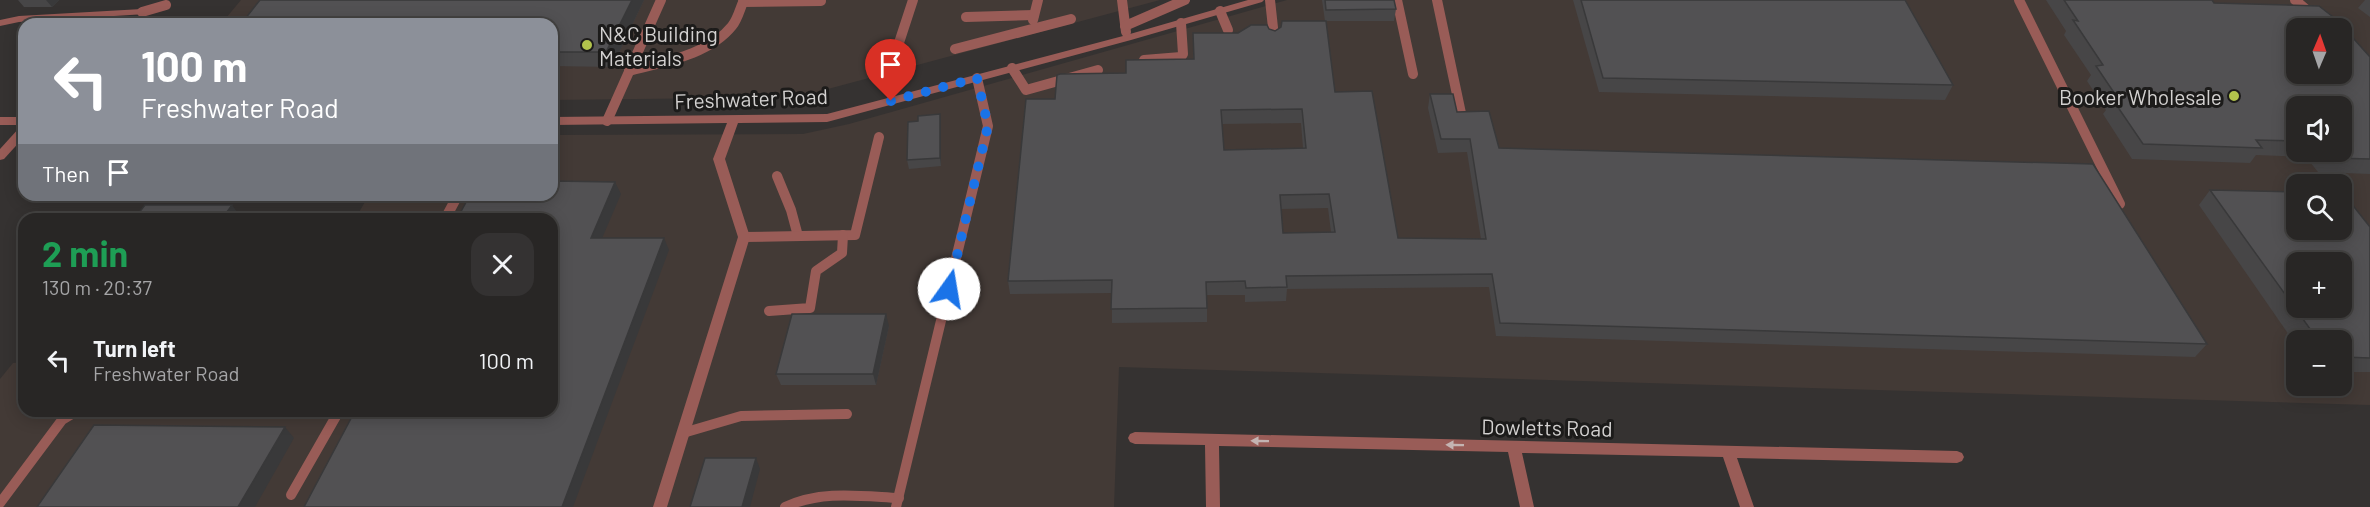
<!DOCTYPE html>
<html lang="en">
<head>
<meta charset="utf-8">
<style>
  :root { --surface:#282625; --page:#343232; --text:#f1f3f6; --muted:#a5a5a7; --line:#444342 }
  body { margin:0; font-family:Barlow,sans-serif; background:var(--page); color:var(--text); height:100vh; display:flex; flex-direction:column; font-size:22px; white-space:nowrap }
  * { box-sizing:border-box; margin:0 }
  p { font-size:20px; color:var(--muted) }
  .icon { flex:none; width:33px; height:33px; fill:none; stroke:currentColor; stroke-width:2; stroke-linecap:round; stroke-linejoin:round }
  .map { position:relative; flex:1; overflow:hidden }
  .sheet { position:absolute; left:18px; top:213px; width:540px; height:204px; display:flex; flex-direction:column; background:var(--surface); border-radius:18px; box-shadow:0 3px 15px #0003,0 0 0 2px var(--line) }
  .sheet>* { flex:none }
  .hud { position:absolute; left:18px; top:18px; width:540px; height:183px; border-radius:18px; box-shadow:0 3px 15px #0003,0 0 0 2px var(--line); background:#8c9099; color:#fff; overflow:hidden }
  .needle { width:39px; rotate:2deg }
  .controls { position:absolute; left:2286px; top:18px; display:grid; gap:12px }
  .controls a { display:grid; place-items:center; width:66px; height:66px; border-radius:12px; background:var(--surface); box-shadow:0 3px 15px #0003,0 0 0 2px var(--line); font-size:30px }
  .pin { position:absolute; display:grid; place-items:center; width:51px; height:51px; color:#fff; margin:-62px -26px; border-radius:50% 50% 50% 0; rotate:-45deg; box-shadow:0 0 6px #0007 }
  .pin .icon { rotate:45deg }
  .me { position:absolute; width:66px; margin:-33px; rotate:13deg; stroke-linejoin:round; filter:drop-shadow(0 0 4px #0008) }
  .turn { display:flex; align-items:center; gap:21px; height:126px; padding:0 24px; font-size:27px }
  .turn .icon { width:78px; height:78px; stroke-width:2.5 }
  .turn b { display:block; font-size:42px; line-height:51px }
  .then { display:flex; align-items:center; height:57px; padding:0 24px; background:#0003; gap:12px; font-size:22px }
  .round { display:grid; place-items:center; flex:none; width:63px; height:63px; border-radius:18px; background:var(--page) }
  .headline { display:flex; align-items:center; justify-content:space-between; height:102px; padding:0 24px }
  h1 { font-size:36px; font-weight:700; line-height:45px; color:#1e9e55 }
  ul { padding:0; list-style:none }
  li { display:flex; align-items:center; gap:18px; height:90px; padding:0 24px }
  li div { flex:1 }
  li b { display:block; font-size:22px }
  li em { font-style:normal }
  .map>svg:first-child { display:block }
  .built { fill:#433a36; fill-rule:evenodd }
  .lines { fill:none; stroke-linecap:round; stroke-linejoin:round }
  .lane { stroke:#995c57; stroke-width:10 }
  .street { fill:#995c57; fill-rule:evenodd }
  .wall { fill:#474647; fill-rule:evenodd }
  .shaded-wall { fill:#39393a }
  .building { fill:#525153; stroke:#39393a; stroke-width:1.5; fill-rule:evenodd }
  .oneway { fill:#c4b4b2 }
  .route { stroke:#1a73e8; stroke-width:10; stroke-dasharray:0 18 }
  .poi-dot { fill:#b2c34c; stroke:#1c1b1a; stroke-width:2 }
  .labels { text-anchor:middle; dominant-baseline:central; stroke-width:6; stroke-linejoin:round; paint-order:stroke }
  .poi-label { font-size:21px; fill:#d3d1d0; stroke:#1c1b1a; text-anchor:start }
  .street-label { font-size:21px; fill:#d3d1d0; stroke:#1c1b1a }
</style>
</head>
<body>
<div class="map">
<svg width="2370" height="507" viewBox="0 0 2370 507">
  <rect width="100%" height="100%" fill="#353231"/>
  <g class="built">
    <polygon points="241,0 1160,0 798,97 552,100 552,24 221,24"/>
    <path d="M1287,0H2370V405L1119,367L1114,507H0V379L13,363L24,362V411H552V219H355L369,195H552V135L803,134L849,124ZM2296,28H2342V74H2296ZM2296,106H2342V152H2296ZM2296,184H2342V230H2296ZM2296,262H2342V308H2296ZM2296,340H2342V386H2296Z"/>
  </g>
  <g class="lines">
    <g class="lane">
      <polyline points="1122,0 1126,32"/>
      <polyline points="1270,0 1274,37"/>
      <polyline points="1397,0 1413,74"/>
      <polyline points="1437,0 1462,118"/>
      <polyline points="2019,0 2120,204"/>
      <polyline points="2295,0 2328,28"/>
      <polyline points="743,2 821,1"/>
      <polyline points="1220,11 1228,30"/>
      <polyline points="142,12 166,5"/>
      <polyline points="966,17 1034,15"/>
      <polyline points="1033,20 1038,0"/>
      <polyline points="1125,26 1185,0"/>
      <polyline points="955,49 1071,19"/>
      <polyline points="894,58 913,0"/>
      <polyline points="1144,60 1181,57 1183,54 1181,23"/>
      <polyline points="1012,68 1026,90 1098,70"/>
      <path d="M629,71C663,62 709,55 732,26C738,19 740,8 744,0"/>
      <polyline points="607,121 661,0"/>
      <polyline points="777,176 791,210 798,236"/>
      <polyline points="445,219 458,195"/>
      <polyline points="744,237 855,235 879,137"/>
      <polyline points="769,311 810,308 816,271 842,253 843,235"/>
      <polyline points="683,433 741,416 847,414"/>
      <polyline points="291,495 339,411"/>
      <polyline points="0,503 62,420 77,411"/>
      <path d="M785,507C821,490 860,496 899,498"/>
      <polyline points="896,507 988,126 977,78"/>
    </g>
    <g class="street">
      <polygon points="1248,0 1264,0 1262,2 1131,40 827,122 738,123 725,159 750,237 667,507 653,507 738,237 713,159 727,123 552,125 552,117 827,114 1123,36"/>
      <polygon points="142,9 146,10 146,14 19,22 0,26 0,20 19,16"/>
      <rect x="0" y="117" width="24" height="8"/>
      <polygon points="24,126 24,137 4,159 0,160 0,149 20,127"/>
      <polygon points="1135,432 1957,451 1962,453 1964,457 1962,461 1957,463 1737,458 1754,507 1740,507 1723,457 1522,453 1534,507 1520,507 1508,452 1219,446 1220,507 1206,507 1205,445 1135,444 1130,442 1128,438 1130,434"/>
    </g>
  </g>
  <g class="wall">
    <polygon points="18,0 59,0 52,7 24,7"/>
    <polygon points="260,0 644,0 612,67 552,66 552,24"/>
    <path d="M1322,0H1394L1396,9L1394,21H1326L1335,92L1398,238L1481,239L1467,152L1438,153L1428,108L1430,94L1457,112L1499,148L2207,344L2195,357L1496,336L1489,287L1287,289L1286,301L1245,302V295H1207V322L1112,323V293L1010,294L1008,281L1055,99L1126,73L1193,59V33H1238L1269,29L1275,31L1325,21ZM1301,123L1303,148L1224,150L1222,124ZM1328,208L1331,232L1283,233L1281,209Z"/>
    <polygon points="1573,0 1905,0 1953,85 1945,100 1599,92"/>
    <path d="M2046,0H2212L2214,3L2370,57V174L2318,172L2306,157L2256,155L2250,163L2132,159L2103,114L2106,110L2087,81L2091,75L2064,35L2066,31ZM2296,106L2342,152H2296Z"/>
    <polygon points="2365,0 2370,0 2370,17 2358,8"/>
    <polygon points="918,121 941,123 941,166 909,169 907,160"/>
    <polygon points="2210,190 2370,227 2370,372 2342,372 2342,340 2296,340 2296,345 2199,205"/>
    <polygon points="889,326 876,385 781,385 776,374"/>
  </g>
  <g class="shaded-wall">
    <polygon points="46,0 59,0 52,7"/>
    <polygon points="632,0 644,0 612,67 606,52"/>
    <polygon points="940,114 941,123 941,166 940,158"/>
    <polygon points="615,182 621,194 597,250 591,238"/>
    <polygon points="232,205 242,219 222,219"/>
    <polygon points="664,238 669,250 573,507 562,507"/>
    <polygon points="886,314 889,326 876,385 873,374"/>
    <polygon points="285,427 294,438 255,507 238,507"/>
    <polygon points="756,458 760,469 750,507 742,507"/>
  </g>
  <g class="building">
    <polygon points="260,0 632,0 606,52 552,52 552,24 241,24"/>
    <polygon points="1325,0 1394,0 1396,9 1326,10"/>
    <polygon points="1581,0 1905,0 1953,85 1603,78"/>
    <path d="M2064,0H2212L2214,3L2319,6L2337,20L2370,57V159L2331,158L2326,152H2342V106H2296V141L2256,140L2262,148L2143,144L2113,100H2119L2096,66L2103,65L2073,20L2078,21ZM2296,28H2342V74H2296Z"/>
    <path d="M1282,21H1326L1335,92L1372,91L1398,238L1486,239L1470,139H1441L1430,94H1453L1457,112L1489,111L1499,148L2093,164L2207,344L1500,323L1492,274L1286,276L1287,287L1246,288L1245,281L1206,282L1207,308L1111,309L1112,280L1008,281L1026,99H1055L1057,75L1060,74L1126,73V60L1194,59L1193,33H1238L1251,25H1267L1269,29L1275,31L1281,27ZM1302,109L1306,148L1224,150L1221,110ZM1329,194L1335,232L1283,233L1280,195Z"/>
    <polygon points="940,114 940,158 907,160 908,122 918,121 918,116"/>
    <polygon points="552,181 615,182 591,238 664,238 562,507 304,507 355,411 552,411 552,219 457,219 470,195 552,195"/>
    <path d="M2210,190L2296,192V230H2342V193H2343L2370,227V358L2342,357V340H2318ZM2296,262H2342V308H2296Z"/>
    <polygon points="145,205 232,205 222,219 134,219"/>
    <polygon points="792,314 886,314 873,374 776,374"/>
    <polygon points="94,425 285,427 238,507 37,507"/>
    <polygon points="705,458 756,458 742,507 690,507"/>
  </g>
  <defs><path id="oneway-solid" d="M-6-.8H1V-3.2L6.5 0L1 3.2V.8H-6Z" transform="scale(1.5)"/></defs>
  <g class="oneway">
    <use href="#oneway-solid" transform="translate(1260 441) rotate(-179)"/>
    <use href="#oneway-solid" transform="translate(1455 445) rotate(-179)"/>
  </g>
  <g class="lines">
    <polyline class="route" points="891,101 977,78 988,126 949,289"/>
  </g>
  <g class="poi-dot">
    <circle cx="587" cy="45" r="6"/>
    <circle cx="2234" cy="96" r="6"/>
  </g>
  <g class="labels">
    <g class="poi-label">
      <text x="599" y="33">N&amp;C Building<tspan x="599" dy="24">Materials</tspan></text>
      <text x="2222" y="96" text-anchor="end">Booker Wholesale</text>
    </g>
    <g class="street-label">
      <text transform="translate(751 98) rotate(-2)">Freshwater Road</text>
      <text transform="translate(1547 427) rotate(1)">Dowletts Road</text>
    </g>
  </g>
</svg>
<div class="controls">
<a><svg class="needle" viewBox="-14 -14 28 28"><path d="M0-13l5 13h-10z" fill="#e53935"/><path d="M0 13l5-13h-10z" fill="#a5a5a7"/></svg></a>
<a><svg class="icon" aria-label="sound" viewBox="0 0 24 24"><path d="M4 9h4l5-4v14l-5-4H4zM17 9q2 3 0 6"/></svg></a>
<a><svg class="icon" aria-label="search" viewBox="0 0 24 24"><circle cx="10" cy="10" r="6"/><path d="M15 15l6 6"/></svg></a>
<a>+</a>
<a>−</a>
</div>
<div class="pin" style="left:891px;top:101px;background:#d93025"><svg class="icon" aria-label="arrive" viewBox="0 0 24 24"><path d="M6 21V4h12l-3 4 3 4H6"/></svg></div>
<svg class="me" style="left:949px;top:289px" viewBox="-20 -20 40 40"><circle r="19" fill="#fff"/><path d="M0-13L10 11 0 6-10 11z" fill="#1a73e8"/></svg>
<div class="hud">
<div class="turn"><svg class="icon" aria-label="left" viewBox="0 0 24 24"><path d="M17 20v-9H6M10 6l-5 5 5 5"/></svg><div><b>100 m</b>Freshwater Road</div></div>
<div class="then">Then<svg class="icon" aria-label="arrive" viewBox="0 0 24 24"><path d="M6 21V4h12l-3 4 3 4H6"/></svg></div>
</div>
<section class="sheet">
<div class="headline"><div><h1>2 min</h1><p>130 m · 20:37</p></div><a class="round"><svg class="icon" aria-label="close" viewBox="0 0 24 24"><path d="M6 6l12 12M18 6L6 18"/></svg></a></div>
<ul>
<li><svg class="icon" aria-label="left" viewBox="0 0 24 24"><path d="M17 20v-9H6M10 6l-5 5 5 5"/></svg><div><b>Turn left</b><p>Freshwater Road</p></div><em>100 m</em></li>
</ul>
</section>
</div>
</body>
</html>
